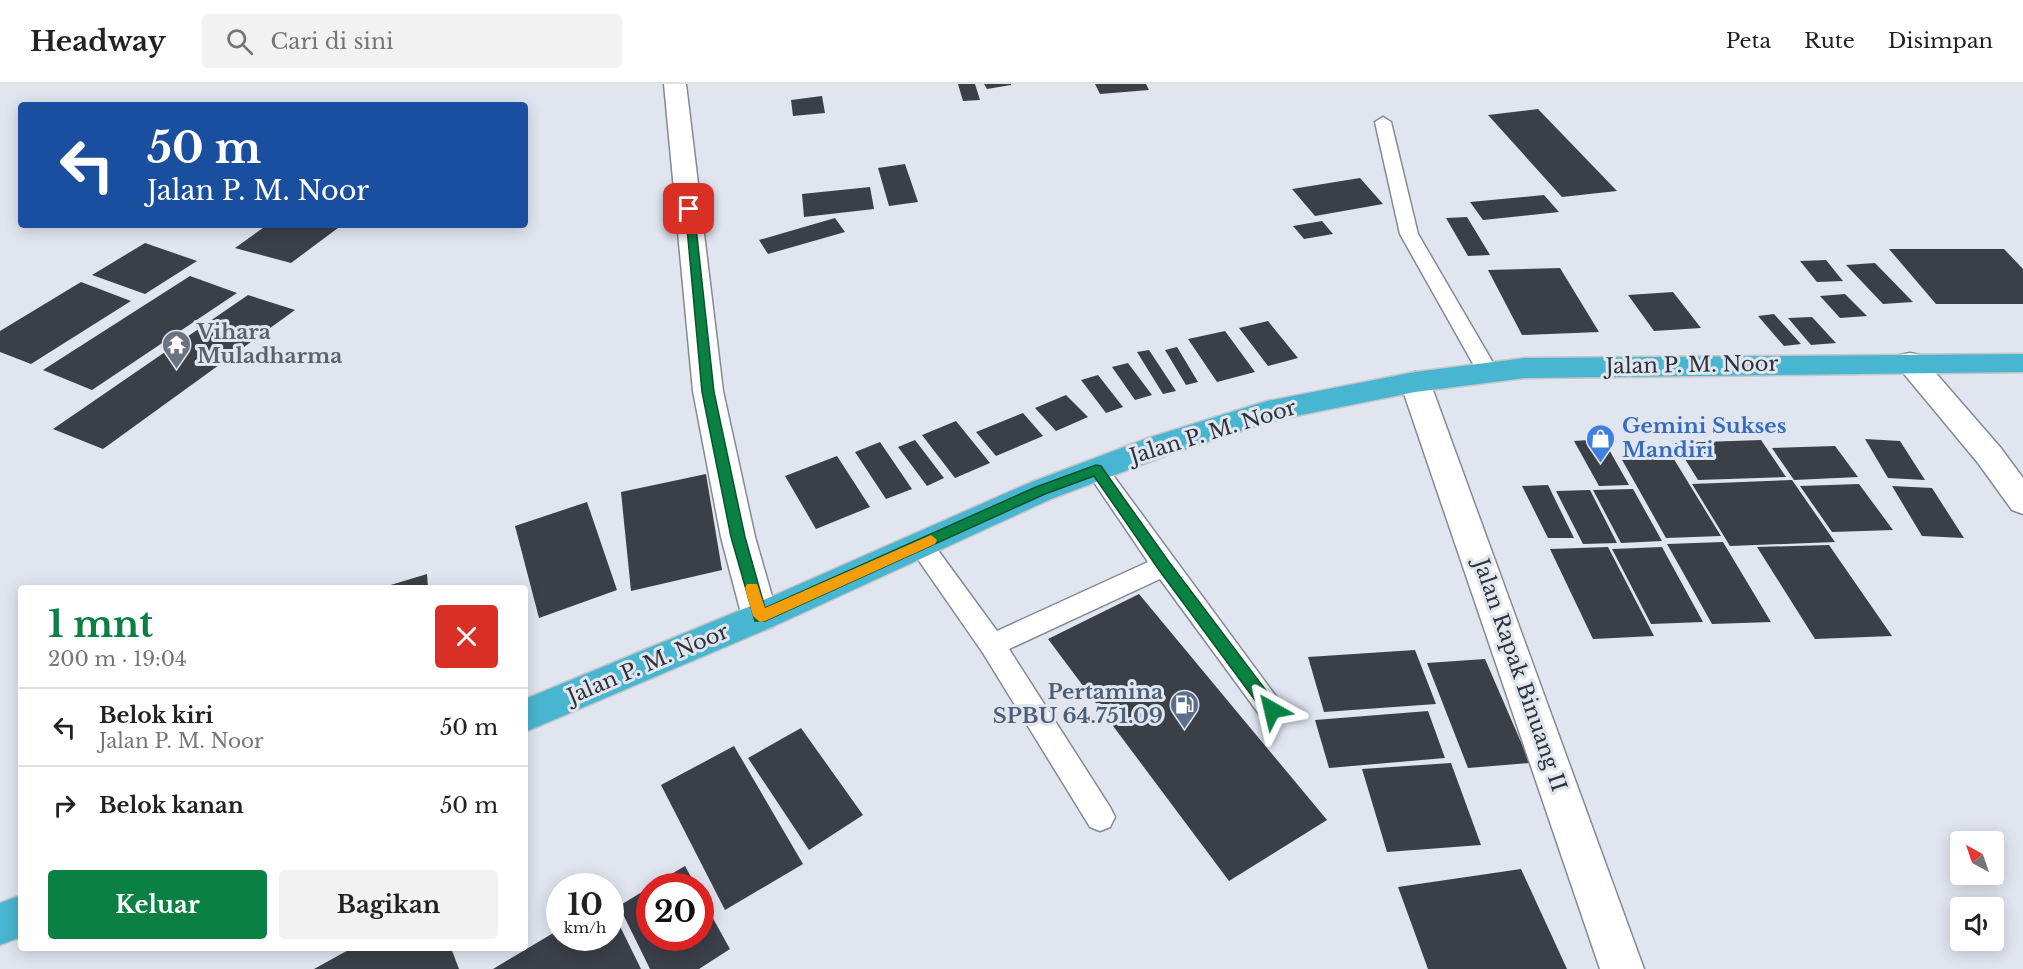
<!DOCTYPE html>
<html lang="id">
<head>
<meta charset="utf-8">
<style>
  :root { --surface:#fff; --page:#f2f2f2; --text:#222; --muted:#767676; --line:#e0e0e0; --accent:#0b8043 }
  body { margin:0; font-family:"Libre Baskerville",serif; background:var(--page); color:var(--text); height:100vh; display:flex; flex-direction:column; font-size:22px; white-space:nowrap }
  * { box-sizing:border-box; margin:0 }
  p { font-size:20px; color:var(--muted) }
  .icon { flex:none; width:33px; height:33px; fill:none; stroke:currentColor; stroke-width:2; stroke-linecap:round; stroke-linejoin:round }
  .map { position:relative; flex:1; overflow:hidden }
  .details { position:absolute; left:18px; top:501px; width:510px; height:366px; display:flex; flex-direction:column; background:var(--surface); border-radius:6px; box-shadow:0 3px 15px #0003 }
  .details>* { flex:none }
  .hud { position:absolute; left:18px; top:18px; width:510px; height:126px; border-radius:6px; box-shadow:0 3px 15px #0003; background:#1a4fa0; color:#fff; overflow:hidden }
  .needle { width:39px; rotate:320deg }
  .buttons { position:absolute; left:1950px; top:747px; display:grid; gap:12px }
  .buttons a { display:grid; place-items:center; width:54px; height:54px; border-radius:6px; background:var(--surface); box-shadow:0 3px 15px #0003; font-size:30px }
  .speed { position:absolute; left:546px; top:789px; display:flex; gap:12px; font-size:30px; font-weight:700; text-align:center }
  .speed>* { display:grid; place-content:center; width:78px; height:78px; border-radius:50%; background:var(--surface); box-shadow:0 3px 15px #0003; line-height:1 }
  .speed small { font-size:15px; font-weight:400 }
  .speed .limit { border:9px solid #d22; background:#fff; color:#111 }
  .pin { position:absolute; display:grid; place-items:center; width:51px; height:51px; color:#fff; margin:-26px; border-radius:12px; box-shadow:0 3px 9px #0006 }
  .me { position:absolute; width:66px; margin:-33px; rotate:323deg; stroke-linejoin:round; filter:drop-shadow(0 0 4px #0008) }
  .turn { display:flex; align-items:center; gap:21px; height:126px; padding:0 30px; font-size:27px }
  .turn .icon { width:78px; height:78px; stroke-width:2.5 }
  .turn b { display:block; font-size:42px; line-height:51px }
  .round { display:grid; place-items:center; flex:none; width:63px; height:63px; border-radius:6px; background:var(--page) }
  .headline { display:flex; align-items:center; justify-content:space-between; height:102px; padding:0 30px }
  h1 { font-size:36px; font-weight:700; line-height:45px; color:var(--accent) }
  .action { display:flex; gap:12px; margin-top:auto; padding:12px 30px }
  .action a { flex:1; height:69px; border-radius:6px; background:var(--accent); color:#fff; font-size:24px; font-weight:700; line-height:69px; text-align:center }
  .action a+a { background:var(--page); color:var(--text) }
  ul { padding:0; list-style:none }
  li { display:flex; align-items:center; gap:18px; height:78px; padding:0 30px; border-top:2px solid var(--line) }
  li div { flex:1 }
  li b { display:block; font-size:22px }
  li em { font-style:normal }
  header { display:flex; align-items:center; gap:36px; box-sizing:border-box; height:84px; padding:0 30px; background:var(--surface); border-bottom:2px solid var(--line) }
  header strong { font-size:28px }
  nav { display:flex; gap:33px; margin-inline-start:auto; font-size:21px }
  .search { width:420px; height:54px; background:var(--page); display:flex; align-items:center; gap:15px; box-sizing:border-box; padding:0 21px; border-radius:6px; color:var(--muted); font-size:22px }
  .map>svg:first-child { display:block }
  .building { fill:#3b3f48 }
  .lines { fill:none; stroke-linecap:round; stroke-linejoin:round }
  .lane-casing { stroke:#848993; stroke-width:3 }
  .street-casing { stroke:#848993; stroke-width:3 }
  .highway-casing { stroke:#c5c6c7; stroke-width:3 }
  .lane { fill:#fff; fill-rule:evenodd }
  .street { fill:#fff; fill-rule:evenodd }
  .highway { fill:#49b6d1; fill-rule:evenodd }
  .route { fill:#0b8043; stroke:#07532c; stroke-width:1.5 }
  .slow { fill:#f59e0b }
  .labels { text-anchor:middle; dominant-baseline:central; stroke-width:6; stroke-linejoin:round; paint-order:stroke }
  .worship-label { font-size:21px; font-weight:bold; fill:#5b616d; stroke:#e0e5f0; text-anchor:start }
  .street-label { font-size:21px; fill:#2f3236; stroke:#e0e5f0 }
  .shop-label { font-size:21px; font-weight:bold; fill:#366cbe; stroke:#e0e5f0; text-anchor:start }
  .service-label { font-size:21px; font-weight:bold; fill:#4e5e75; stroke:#e0e5f0; text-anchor:end }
</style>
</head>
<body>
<header>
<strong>Headway</strong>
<div class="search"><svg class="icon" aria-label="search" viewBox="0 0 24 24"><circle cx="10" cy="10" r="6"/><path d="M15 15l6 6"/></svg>Cari di sini</div>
<nav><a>Peta</a><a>Rute</a><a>Disimpan</a></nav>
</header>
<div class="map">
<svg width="2023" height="885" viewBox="0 0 2023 885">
  <rect width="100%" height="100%" fill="#e0e5f0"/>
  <g class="building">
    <polygon points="958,0 975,0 980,16 963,17"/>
    <polygon points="984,0 1011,0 1011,1 987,5"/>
    <polygon points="1095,0 1146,0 1149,6 1100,10"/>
    <polygon points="822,12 825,29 793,32 791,16"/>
    <polygon points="1538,25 1617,107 1562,113 1488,31"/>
    <polygon points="905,80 918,118 889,122 878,84"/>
    <polygon points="1360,94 1383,120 1315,132 1292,105"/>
    <polygon points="870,103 874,125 804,133 802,110"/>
    <polygon points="1544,111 1559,128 1483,136 1470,118"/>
    <polygon points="1467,133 1490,171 1468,172 1446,134"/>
    <polygon points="835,134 845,148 768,170 759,156"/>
    <polygon points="1322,137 1333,150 1304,155 1293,142"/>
    <polygon points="267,141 342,141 291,179 235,164"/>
    <polygon points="145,159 197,177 145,210 92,191"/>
    <polygon points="1889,165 2004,165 2023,185 2023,220 1936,220"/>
    <polygon points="1826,176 1843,197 1817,198 1800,177"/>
    <polygon points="1875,179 1913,218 1883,220 1846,181"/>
    <polygon points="1560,184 1599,248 1522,251 1488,186"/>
    <polygon points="190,192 237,209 92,306 43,286"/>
    <polygon points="81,198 131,217 31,280 0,268 0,247"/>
    <polygon points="1673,208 1701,244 1654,247 1628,211"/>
    <polygon points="1845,210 1867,232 1840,234 1820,212"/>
    <polygon points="248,211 295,226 103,365 53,345"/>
    <polygon points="1774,230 1801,260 1784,262 1758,232"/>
    <polygon points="1812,233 1836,259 1811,261 1788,234"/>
    <polygon points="1268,237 1298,274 1268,282 1239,244"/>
    <polygon points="1225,247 1255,288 1217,298 1188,255"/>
    <polygon points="1177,263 1198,298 1186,301 1165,266"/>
    <polygon points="1149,266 1176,307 1163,310 1137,268"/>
    <polygon points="1128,279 1152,311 1135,316 1112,283"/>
    <polygon points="1098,291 1123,323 1106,329 1081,296"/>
    <polygon points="1066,311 1088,333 1056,347 1035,324"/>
    <polygon points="1023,329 1043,352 996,372 976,348"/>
    <polygon points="956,337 990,379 955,394 922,351"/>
    <polygon points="1603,355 1629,401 1599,402 1574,357"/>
    <polygon points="1865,355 1900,357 1925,396 1888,394"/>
    <polygon points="915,356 944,394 927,402 898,363"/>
    <polygon points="1761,356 1786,393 1698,396 1675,359"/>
    <polygon points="880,358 912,405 886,415 855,368"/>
    <polygon points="1835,362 1858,393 1794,396 1772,364"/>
    <polygon points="837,372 870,423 816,445 785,392"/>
    <polygon points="1672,372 1721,452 1666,454 1621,374"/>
    <polygon points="706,390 722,486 631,507 621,408"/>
    <polygon points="1792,396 1835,458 1730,462 1692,400"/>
    <polygon points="1859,400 1893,446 1832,448 1800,402"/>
    <polygon points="1548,401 1574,454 1548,454 1522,402"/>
    <polygon points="1892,402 1932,404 1964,454 1922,452"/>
    <polygon points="1633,405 1662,457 1621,459 1593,406"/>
    <polygon points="1590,406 1617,459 1583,460 1556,407"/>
    <polygon points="587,418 617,506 539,534 515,442"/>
    <polygon points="1723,458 1771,538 1712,540 1667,460"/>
    <polygon points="1829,461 1892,552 1815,555 1757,463"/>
    <polygon points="1608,463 1654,552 1593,555 1550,465"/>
    <polygon points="1662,463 1703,538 1651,540 1612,465"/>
    <polygon points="427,490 428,504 384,504 384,503"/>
    <polygon points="1139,510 1327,736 1229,797 1048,555"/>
    <polygon points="1415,566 1436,620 1324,628 1308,573"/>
    <polygon points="1485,575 1530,679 1468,684 1427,579"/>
    <polygon points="1428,627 1445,674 1329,684 1315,636"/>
    <polygon points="801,644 863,731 809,766 748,674"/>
    <polygon points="734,662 803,780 725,826 661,701"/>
    <polygon points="1451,679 1481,761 1387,768 1362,685"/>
    <polygon points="685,782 696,802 651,802"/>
    <polygon points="1521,785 1567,885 1428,885 1398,803"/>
    <polygon points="650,803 650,854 700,854 700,811 730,865 699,885 650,885 619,822"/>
    <polygon points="610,822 641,885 493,885 560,845 560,854 610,854"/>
    <polygon points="352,864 451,864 459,885 314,885"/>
  </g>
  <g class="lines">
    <defs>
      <g id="lane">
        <polygon points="1383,33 1391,38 1418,150 1499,289 1495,294 1481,294 1400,150 1375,38"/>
        <polygon points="1096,377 1104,379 1286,626 1282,634 1272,638 1262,634 1160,495 1009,565 1110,723 1115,733 1110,743 1100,747 1090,743 983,569 908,461 911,454 920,452 929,454 997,547 1148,478 1085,385 1088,379"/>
      </g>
      <g id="street">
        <polygon points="664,0 686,0 723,307 755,453 778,533 772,543 760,547 748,543 742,533 721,453 693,307"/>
        <polygon points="1910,269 1920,271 2000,363 2023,394 2023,430 2012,426 1978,379 1900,285 1896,278 1900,271"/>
        <polygon points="1415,288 1425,291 1430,298 1644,885 1600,885 1400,298 1405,291"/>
      </g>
      <g id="highway">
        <polygon points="2023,270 2023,288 1525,294 1415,308 1271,337 1170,370 1051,415 772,543 525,648 525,615 748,523 1029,399 1148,354 1267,317 1415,288 1525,274"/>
        <polygon points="21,811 21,853 0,861 0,819"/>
      </g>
    </defs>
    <use href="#lane" class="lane-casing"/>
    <use href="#street" class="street-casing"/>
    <use href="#highway" class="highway-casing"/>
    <use href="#lane" class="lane"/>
    <use href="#street" class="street"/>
    <use href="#highway" class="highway"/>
  </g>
  <polygon class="route" points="685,122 694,125 714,308 745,453 765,524 1036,403 1096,381 1101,382 1169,478 1277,621 1280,626 1277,631 1266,631 1159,486 1094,392 1045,410 765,537 755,537 731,453 702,308"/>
  <polygon class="slow" points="931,451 937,456 935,460 765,537 760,538 753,532 745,504 747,500 757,500 765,524"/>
  <defs>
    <symbol id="temple-pin" viewBox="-11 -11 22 30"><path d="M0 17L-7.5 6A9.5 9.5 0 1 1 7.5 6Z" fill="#6b7280" stroke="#e0e5f0"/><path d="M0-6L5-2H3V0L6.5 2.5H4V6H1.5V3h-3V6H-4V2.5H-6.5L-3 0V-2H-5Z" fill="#fff"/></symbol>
    <symbol id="shop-pin" viewBox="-11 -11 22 30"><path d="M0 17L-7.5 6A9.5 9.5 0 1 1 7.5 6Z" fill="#3f7fe0" stroke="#e0e5f0"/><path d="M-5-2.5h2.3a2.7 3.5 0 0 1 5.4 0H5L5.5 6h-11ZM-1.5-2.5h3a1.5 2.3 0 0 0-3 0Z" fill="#fff"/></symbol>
    <symbol id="fuel-pin" viewBox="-11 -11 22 30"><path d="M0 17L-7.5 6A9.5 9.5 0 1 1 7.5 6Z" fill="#5c6f8a" stroke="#e0e5f0"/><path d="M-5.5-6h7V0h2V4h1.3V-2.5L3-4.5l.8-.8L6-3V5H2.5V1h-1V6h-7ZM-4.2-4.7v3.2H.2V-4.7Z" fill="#fff"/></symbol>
  </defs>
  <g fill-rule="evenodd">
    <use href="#temple-pin" x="160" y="244" width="33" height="45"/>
    <use href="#shop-pin" x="1584" y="338" width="33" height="45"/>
    <use href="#fuel-pin" x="1168" y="604" width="33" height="45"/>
  </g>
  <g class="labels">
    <g class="worship-label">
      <text x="197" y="248">Vihara<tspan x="197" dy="24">Muladharma</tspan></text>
    </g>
    <g class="street-label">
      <text transform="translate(1692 281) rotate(-1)">Jalan P. M. Noor</text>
      <text transform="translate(1213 348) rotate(-17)">Jalan P. M. Noor</text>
      <text transform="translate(648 580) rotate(-23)">Jalan P. M. Noor</text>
      <text transform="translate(1520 591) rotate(71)">Jalan Rapak Binuang II</text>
    </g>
    <g class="shop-label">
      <text x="1622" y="342">Gemini Sukses<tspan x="1622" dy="24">Mandiri</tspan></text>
    </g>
    <g class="service-label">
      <text x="1163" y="608">Pertamina<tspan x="1163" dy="24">SPBU 64.751.09</tspan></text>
    </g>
  </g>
</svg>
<div class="buttons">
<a><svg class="needle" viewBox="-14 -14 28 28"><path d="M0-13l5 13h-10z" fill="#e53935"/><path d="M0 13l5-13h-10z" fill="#767676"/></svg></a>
<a><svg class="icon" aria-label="sound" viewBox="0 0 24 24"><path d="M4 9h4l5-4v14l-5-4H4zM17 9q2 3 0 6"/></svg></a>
</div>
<div class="speed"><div>10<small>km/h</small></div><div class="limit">20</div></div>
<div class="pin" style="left:689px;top:125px;background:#d93025"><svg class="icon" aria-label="arrive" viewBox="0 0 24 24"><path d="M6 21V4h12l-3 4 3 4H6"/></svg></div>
<svg class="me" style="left:1272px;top:626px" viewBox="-20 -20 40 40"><path d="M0-17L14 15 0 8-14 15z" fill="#0b8043" stroke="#fff" stroke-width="4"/></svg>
<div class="hud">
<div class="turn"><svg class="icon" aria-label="left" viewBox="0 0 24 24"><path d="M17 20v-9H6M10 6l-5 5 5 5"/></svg><div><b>50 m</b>Jalan P. M. Noor</div></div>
</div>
<section class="details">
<div class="headline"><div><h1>1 mnt</h1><p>200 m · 19:04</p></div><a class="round" style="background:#d93025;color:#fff"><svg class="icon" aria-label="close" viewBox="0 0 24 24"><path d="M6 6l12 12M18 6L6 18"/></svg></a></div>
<ul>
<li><svg class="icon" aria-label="left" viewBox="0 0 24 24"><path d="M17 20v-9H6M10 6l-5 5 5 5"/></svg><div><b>Belok kiri</b><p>Jalan P. M. Noor</p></div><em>50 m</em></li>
<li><svg class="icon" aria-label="right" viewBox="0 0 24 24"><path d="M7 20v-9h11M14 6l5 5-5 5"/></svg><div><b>Belok kanan</b></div><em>50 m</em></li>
</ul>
<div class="action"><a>Keluar</a><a>Bagikan</a></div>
</section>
</div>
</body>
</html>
